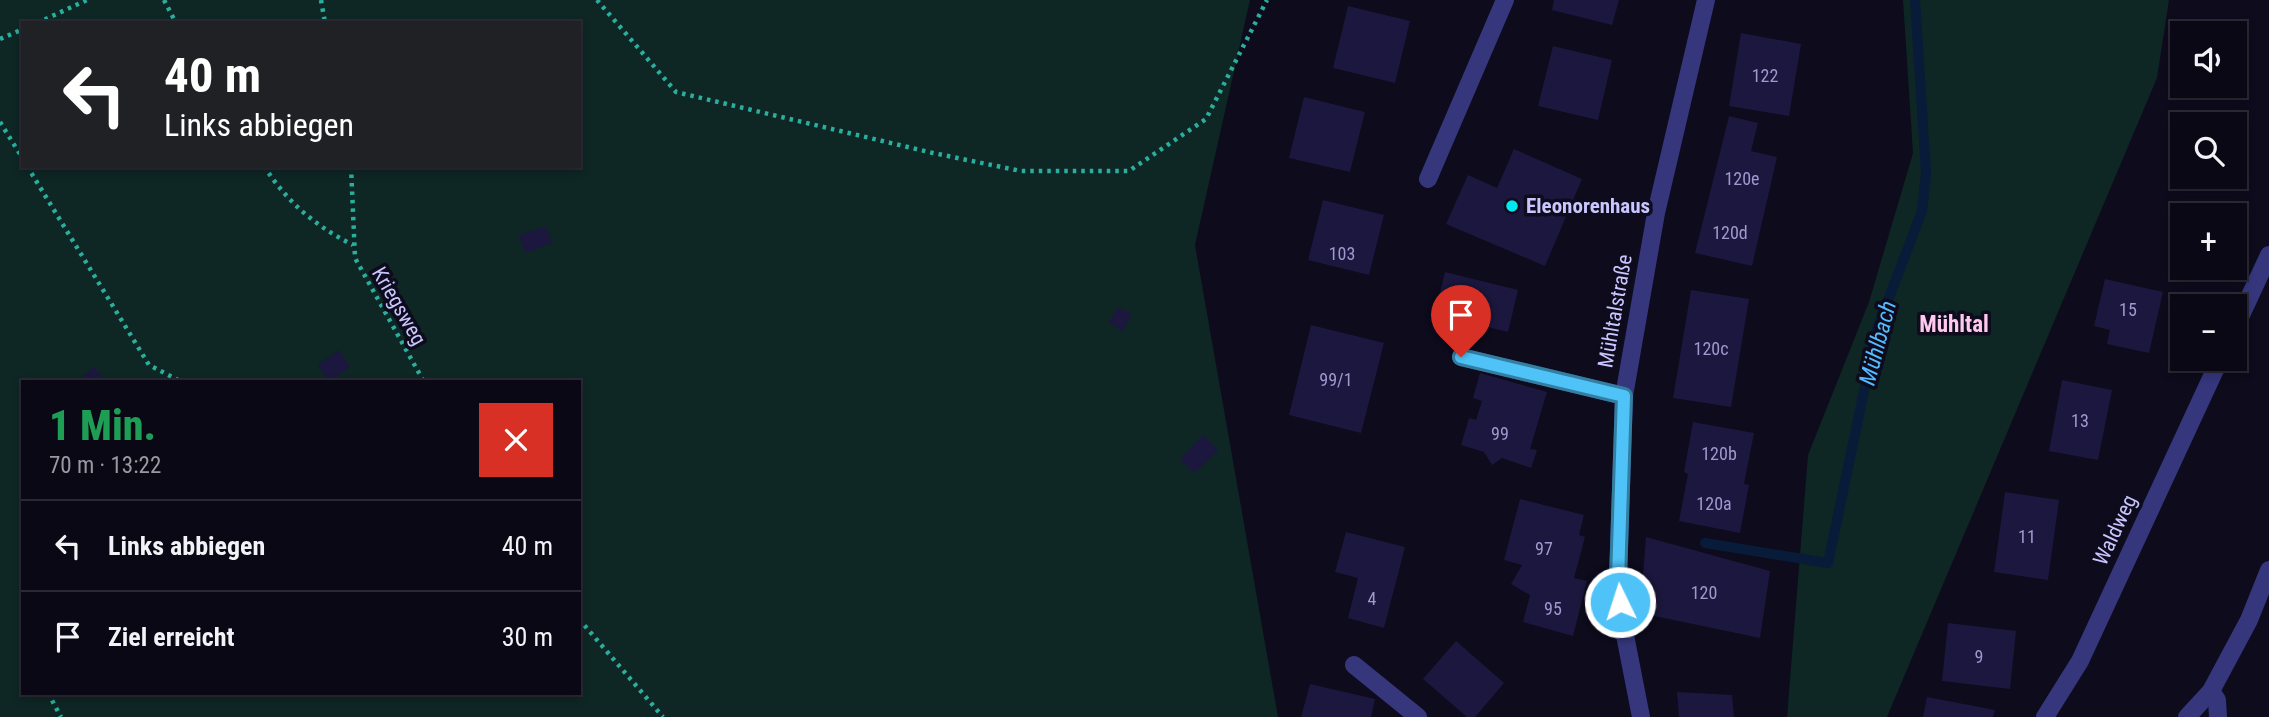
<!DOCTYPE html>
<html lang="de">
<head>
<meta charset="utf-8">
<style>
  :root { --surface:#0a0815; --page:#181622; --text:#f1f3f6; --muted:#999aa0; --line:#2a2934 }
  body { margin:0; font-family:"Roboto Condensed",sans-serif; background:var(--page); color:var(--text); height:100vh; display:flex; flex-direction:column; font-size:26px; white-space:nowrap }
  * { box-sizing:border-box; margin:0 }
  p { font-size:23px; color:var(--muted) }
  .icon { flex:none; width:38px; height:38px; fill:none; stroke:currentColor; stroke-width:2; stroke-linecap:round; stroke-linejoin:round }
  .map { position:relative; flex:1; overflow:hidden }
  .sheet { position:absolute; left:21px; top:380px; width:560px; height:315px; display:flex; flex-direction:column; background:var(--surface); border-radius:0px; box-shadow:0 4px 10px #0003,0 0 0 2px var(--line) }
  .sheet>* { flex:none }
  .top-card { position:absolute; left:21px; top:21px; width:560px; height:147px; border-radius:0px; box-shadow:0 4px 10px #0003,0 0 0 2px var(--line); background:#202124; color:#fff; overflow:hidden }
  .controls { position:absolute; left:2170px; top:21px; display:grid; gap:14px }
  .controls a { display:grid; place-items:center; width:77px; height:77px; border-radius:0px; background:var(--surface); box-shadow:0 4px 10px #0003,0 0 0 2px var(--line); font-size:35px }
  .pin { position:absolute; display:grid; place-items:center; width:60px; height:60px; color:#fff; margin:-72px -30px; border-radius:50% 50% 50% 0; rotate:-45deg; box-shadow:0 0 7px #0007 }
  .pin .icon { rotate:45deg }
  .me { position:absolute; width:77px; margin:-38px; rotate:356deg; stroke-linejoin:round; filter:drop-shadow(0 0 5px #0008) }
  .turn { display:flex; align-items:center; gap:24px; height:147px; padding:0 28px; font-size:32px }
  .turn .icon { width:91px; height:91px; stroke-width:2.5 }
  .turn b { display:block; font-size:49px; line-height:60px }
  .round { display:grid; place-items:center; flex:none; width:74px; height:74px; border-radius:0px; background:var(--page) }
  .overview { display:flex; align-items:center; justify-content:space-between; height:119px; padding:0 28px }
  h1 { font-size:42px; font-weight:800; line-height:52px; color:#1e9e55 }
  ul { padding:0; list-style:none }
  li { display:flex; align-items:center; gap:21px; height:91px; padding:0 28px; border-top:2px solid var(--line) }
  li div { flex:1 }
  li b { display:block; font-size:26px }
  li em { font-style:normal }
  .map>svg:first-child { display:block }
  .green { fill:#0e2624; fill-rule:evenodd }
  .lines { fill:none; stroke-linecap:round; stroke-linejoin:round }
  .stream { stroke:#081c39; stroke-width:10 }
  .building { fill:#1c173e }
  .path { stroke:#2aaf9f; stroke-width:4.5; stroke-dasharray:3.5 5; stroke-linecap:butt }
  .service { stroke:#35367c; stroke-width:18 }
  .minor { stroke:#35367c; stroke-width:18 }
  .route-casing { stroke:#337fa1; stroke-width:18 }
  .route { stroke:#4fc3f7; stroke-width:12 }
  .poi-dot { fill:#00e7f1; stroke:#0d0b1c; stroke-width:2.5 }
  .labels { text-anchor:middle; dominant-baseline:central; stroke-width:7; stroke-linejoin:round; paint-order:stroke }
  .number-label { font-size:18px; fill:#9e9acf }
  .poi-label { font-size:21px; font-weight:bold; fill:#c9c6ff; stroke:#0d0b1c; text-anchor:start }
  .street-label { font-size:21px; fill:#c9c6ff; stroke:#0d0b1c }
  .neighbourhood-label { font-size:23px; font-weight:bold; fill:#ffc8ee; stroke:#0d0b1c }
  .water-label { font-size:23px; font-style:italic; fill:#54baff; stroke:#0d0b1c }
</style>
</head>
<body>
<div class="map">
<svg width="2269" height="717" viewBox="0 0 2269 717">
  <rect width="100%" height="100%" fill="#0d0b1c"/>
  <g class="green">
    <path d="M0,0H1250L1195,245L1278,717H0ZM23,23H579V166H23ZM23,382H579V693H23Z"/>
    <polygon points="1903,0 2169,0 2157,78 1887,717 1787,717 1808,455 1869,302 1913,153"/>
  </g>
  <g class="lines">
    <polyline class="stream" points="1705,543 1828,563 1877,329 1922,211 1926,173 1915,0"/>
  </g>
  <g class="building">
    <polygon points="1554,0 1619,0 1612,25 1552,10"/>
    <polygon points="1348,6 1410,21 1395,83 1333,68"/>
    <polygon points="1741,33 1801,44 1789,116 1729,106"/>
    <polygon points="1553,46 1612,60 1598,120 1538,106"/>
    <polygon points="1304,97 1365,112 1350,172 1289,158"/>
    <polygon points="1729,116 1758,123 1751,151 1777,157 1752,266 1695,253"/>
    <polygon points="1514,149 1582,179 1545,266 1446,224 1468,175 1497,188"/>
    <polygon points="1323,200 1384,215 1369,275 1308,260"/>
    <polygon points="546,226 552,243 525,253 519,235"/>
    <polygon points="1445,272 1518,290 1508,332 1435,314"/>
    <polygon points="2105,279 2163,292 2149,353 2107,344 2110,330 2094,326"/>
    <polygon points="1691,290 1749,299 1731,407 1673,398"/>
    <polygon points="1118,307 1132,314 1123,331 1109,323"/>
    <polygon points="1311,325 1384,343 1361,433 1289,415"/>
    <polygon points="339,350 350,367 329,382 318,365"/>
    <polygon points="94,367 106,382 76,382"/>
    <polygon points="1480,373 1547,392 1530,449 1537,450 1531,468 1502,458 1492,465 1484,452 1461,445 1469,418 1476,420 1482,401 1473,398"/>
    <polygon points="2062,380 2112,390 2098,460 2049,451"/>
    <polygon points="1693,422 1754,433 1744,484 1749,485 1740,533 1679,521 1688,474 1684,472"/>
    <polygon points="1203,435 1218,450 1195,473 1180,459"/>
    <polygon points="2005,492 2059,500 2048,580 1994,572"/>
    <polygon points="1520,499 1584,515 1579,535 1585,537 1574,578 1587,581 1573,636 1523,622 1530,595 1511,584 1522,565 1504,560"/>
    <polygon points="1346,532 1405,547 1384,628 1348,618 1358,578 1335,572"/>
    <polygon points="1646,537 1770,571 1760,638 1640,613"/>
    <polygon points="1948,623 2016,631 2010,689 1942,681"/>
    <polygon points="1456,641 1504,683 1475,717 1467,717 1423,679"/>
    <polygon points="1310,684 1375,699 1371,717 1301,717"/>
    <polygon points="1677,692 1732,695 1734,717 1679,717"/>
    <polygon points="1927,697 1995,710 1993,717 1923,717"/>
  </g>
  <g class="lines">
    <g class="path">
      <polyline points="164,0 176,23"/>
      <polyline points="321,0 325,23"/>
      <polyline points="597,0 676,92 933,153 1021,171 1129,171 1206,119 1267,0"/>
      <polyline points="37,23 87,0"/>
      <polyline points="0,39 23,29"/>
      <polyline points="0,122 23,159"/>
      <polyline points="27,166 149,365 182,382"/>
      <path d="M264,166C287,202 315,226 353,245"/>
      <polyline points="351,166 355,258 424,382"/>
      <polyline points="579,619 663,717"/>
      <polyline points="48,693 61,717"/>
    </g>
    <polyline class="service" points="1461,357 1624,396"/>
    <g class="minor">
      <polyline points="1428,179 1505,0"/>
      <polyline points="2235,328 2269,255"/>
      <polyline points="1354,665 1418,717"/>
      <polyline points="2211,691 2217,700 2218,717"/>
      <polyline points="1641,717 1623,625 1618,579 1624,396 1656,213 1706,0"/>
      <polyline points="2045,717 2080,661 2220,359"/>
      <polyline points="2187,717 2211,691 2249,620 2269,570"/>
    </g>
  </g>
  <g class="lines">
    <defs>
      <polyline id="route" points="1461,357 1624,396 1618,579 1620,602"/>
    </defs>
    <use href="#route" class="route-casing"/>
    <use href="#route" class="route"/>
  </g>
  <circle class="poi-dot" cx="1512" cy="206" r="7"/>
  <g class="labels">
    <g class="number-label">
      <text x="1765" y="75">122</text>
      <text x="1742" y="178">120e</text>
      <text x="1730" y="232">120d</text>
      <text x="1342" y="253">103</text>
      <text x="2128" y="309">15</text>
      <text x="1711" y="348">120c</text>
      <text x="1336" y="379">99/1</text>
      <text x="2080" y="420">13</text>
      <text x="1500" y="433">99</text>
      <text x="1719" y="453">120b</text>
      <text x="1714" y="503">120a</text>
      <text x="2027" y="536">11</text>
      <text x="1544" y="548">97</text>
      <text x="1704" y="592">120</text>
      <text x="1372" y="598">4</text>
      <text x="1553" y="608">95</text>
      <text x="1979" y="656">9</text>
    </g>
    <g class="poi-label">
      <text x="1526" y="206">Eleonorenhaus</text>
    </g>
    <g class="street-label">
      <text transform="translate(399 306) rotate(60)">Kriegsweg</text>
      <text transform="translate(1615 311) rotate(-80)">Mühltalstraße</text>
      <text transform="translate(2115 530) rotate(-65)">Waldweg</text>
    </g>
    <g class="neighbourhood-label">
      <text x="1954" y="324">Mühltal</text>
    </g>
    <g class="water-label">
      <text transform="translate(1878 343) rotate(-75)">Mühlbach</text>
    </g>
  </g>
</svg>
<div class="controls">
<a><svg class="icon" aria-label="sound" viewBox="0 0 24 24"><path d="M4 9h4l5-4v14l-5-4H4zM17 9q2 3 0 6"/></svg></a>
<a><svg class="icon" aria-label="search" viewBox="0 0 24 24"><circle cx="10" cy="10" r="6"/><path d="M15 15l6 6"/></svg></a>
<a>+</a>
<a>−</a>
</div>
<div class="pin" style="left:1461px;top:357px;background:#d93025"><svg class="icon" aria-label="arrive" viewBox="0 0 24 24"><path d="M6 21V4h12l-3 4 3 4H6"/></svg></div>
<svg class="me" style="left:1620px;top:602px" viewBox="-20 -20 40 40"><circle r="17" fill="#4fc3f7" stroke="#fff" stroke-width="3"/><path d="M0-11L8 9 0 5-8 9z" fill="#fff"/></svg>
<div class="top-card">
<div class="turn"><svg class="icon" aria-label="left" viewBox="0 0 24 24"><path d="M17 20v-9H6M10 6l-5 5 5 5"/></svg><div><b>40 m</b>Links abbiegen</div></div>
</div>
<section class="sheet">
<div class="overview"><div><h1>1 Min.</h1><p>70 m · 13:22</p></div><a class="round" style="background:#d93025;color:#fff"><svg class="icon" aria-label="close" viewBox="0 0 24 24"><path d="M6 6l12 12M18 6L6 18"/></svg></a></div>
<ul>
<li><svg class="icon" aria-label="left" viewBox="0 0 24 24"><path d="M17 20v-9H6M10 6l-5 5 5 5"/></svg><div><b>Links abbiegen</b></div><em>40 m</em></li>
<li><svg class="icon" aria-label="arrive" viewBox="0 0 24 24"><path d="M6 21V4h12l-3 4 3 4H6"/></svg><div><b>Ziel erreicht</b></div><em>30 m</em></li>
</ul>
</section>
</div>
</body>
</html>
